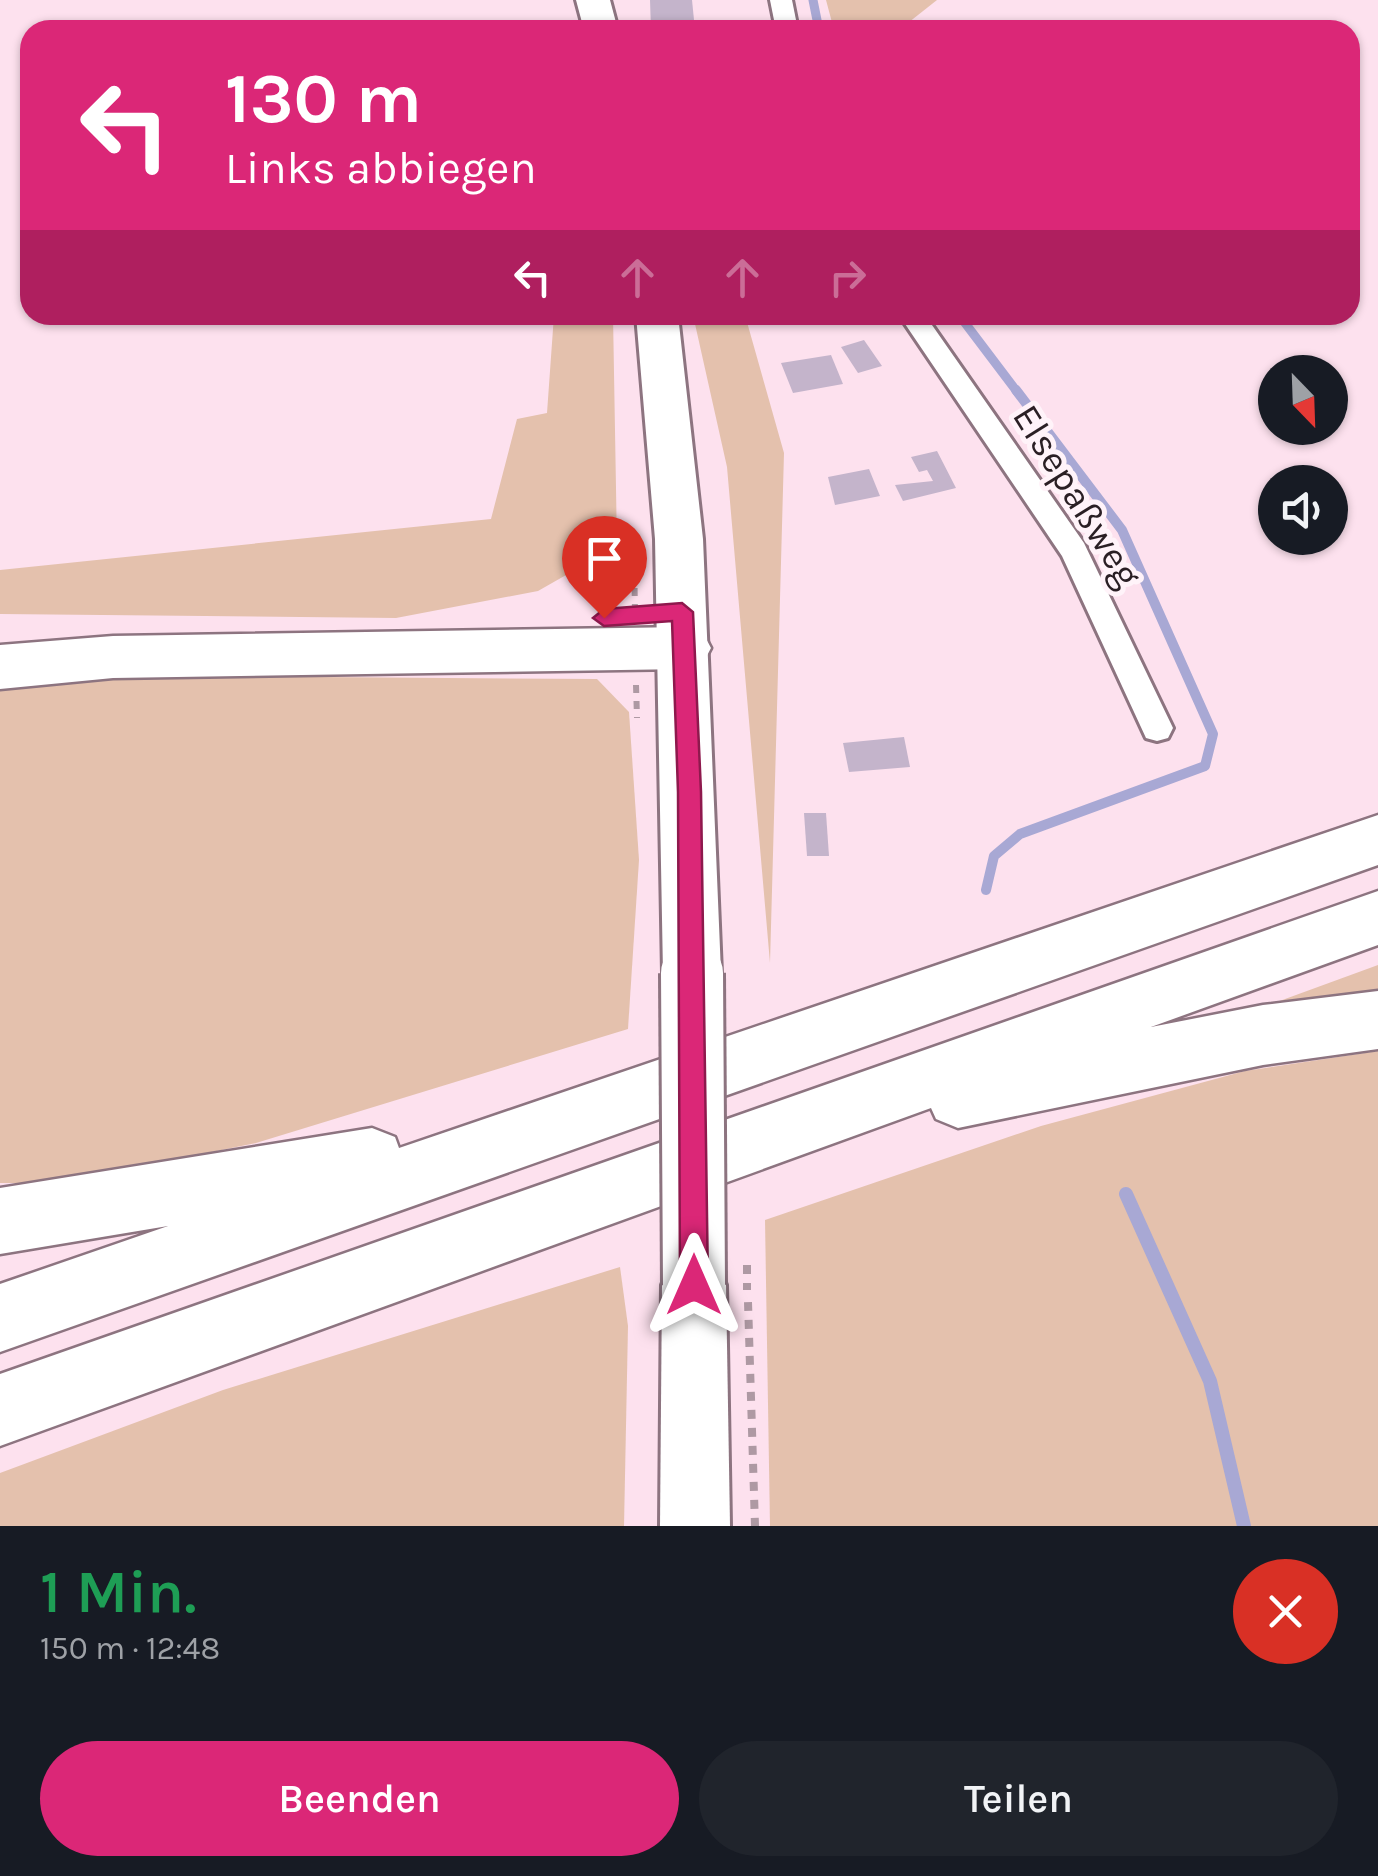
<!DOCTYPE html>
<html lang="de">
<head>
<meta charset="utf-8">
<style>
  :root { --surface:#171b24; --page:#20242c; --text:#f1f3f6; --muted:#9ea1a6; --accent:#db2777 }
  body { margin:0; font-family:Karla,sans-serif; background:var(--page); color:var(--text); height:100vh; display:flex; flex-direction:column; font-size:38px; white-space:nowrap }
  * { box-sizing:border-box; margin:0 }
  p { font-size:32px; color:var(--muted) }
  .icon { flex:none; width:55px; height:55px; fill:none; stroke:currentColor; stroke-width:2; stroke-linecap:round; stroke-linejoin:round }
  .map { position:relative; height:1526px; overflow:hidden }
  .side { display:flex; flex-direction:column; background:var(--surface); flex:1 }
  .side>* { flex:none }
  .banner { position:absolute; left:20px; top:20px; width:1340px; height:305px; border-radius:30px; box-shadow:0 2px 8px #0004; background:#db2777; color:#fff; overflow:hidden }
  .needle { width:65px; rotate:157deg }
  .controls { position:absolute; left:1258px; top:355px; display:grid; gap:20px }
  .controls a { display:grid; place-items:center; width:90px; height:90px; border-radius:50%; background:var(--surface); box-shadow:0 2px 8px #0004; font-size:50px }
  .pin { position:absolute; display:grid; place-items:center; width:85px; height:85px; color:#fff; margin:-102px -42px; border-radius:50% 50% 50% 0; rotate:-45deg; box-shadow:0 0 10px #0007 }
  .pin .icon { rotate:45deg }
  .me { position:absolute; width:110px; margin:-55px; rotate:0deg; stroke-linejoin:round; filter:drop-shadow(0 0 8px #0008) }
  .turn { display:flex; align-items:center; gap:35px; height:210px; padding:0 40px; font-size:45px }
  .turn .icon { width:130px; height:130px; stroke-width:2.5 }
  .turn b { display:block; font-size:70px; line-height:85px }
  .lanes { display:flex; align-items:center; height:95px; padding:0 40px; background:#0003; justify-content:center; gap:50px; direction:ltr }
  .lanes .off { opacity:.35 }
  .round { display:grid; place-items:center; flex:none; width:105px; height:105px; border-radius:52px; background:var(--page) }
  .headline { display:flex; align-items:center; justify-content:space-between; height:170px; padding:0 40px }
  h1 { font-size:60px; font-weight:600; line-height:75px; color:#1e9e55 }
  .primary-button { display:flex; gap:20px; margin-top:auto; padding:20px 40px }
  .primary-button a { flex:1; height:115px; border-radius:60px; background:var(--accent); color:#fff; font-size:40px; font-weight:600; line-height:115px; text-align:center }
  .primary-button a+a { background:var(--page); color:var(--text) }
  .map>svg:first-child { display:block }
  .green { fill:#e4c1ad }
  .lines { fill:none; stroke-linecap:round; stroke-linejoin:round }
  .stream-far2 { stroke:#a8a8d4; stroke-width:9 }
  .stream-far1 { stroke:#a8a8d4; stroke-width:10 }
  .stream { stroke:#a8a8d4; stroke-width:14 }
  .building { fill:#c4b4cb }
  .street-casing { stroke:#8d7480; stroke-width:6 }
  .primary-casing { stroke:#8d7480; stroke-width:6 }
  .highway-casing { stroke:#8d7480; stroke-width:5 }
  .path-far1 { stroke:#ae99a3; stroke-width:6; stroke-dasharray:8 8; stroke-linecap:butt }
  .path { stroke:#ae99a3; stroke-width:8; stroke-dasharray:9 9; stroke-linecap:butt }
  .street { fill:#fff; fill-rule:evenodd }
  .primary { fill:#fff; fill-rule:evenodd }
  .highway { fill:#fff; fill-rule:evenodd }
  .primary-bridge-casing { stroke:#8d7480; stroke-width:68; stroke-linecap:butt }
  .primary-bridge { stroke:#fff; stroke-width:62 }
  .route { fill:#db2777; stroke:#8e194d; stroke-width:2.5 }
  .labels { text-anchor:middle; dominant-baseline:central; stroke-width:10; stroke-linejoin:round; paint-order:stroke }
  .street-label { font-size:38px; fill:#2a1f24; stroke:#fff3f9 }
</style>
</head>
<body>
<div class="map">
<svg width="1378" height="1526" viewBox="0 0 1378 1526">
  <rect width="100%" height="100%" fill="#fde1ee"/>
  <g class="green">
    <polygon points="826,0 937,0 899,30 834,30"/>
    <polygon points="554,315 613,315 617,546 538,591 396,618 0,614 0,570 491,519 517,419 547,413"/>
    <polygon points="693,315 745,315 784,453 770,963 727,467"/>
    <polygon points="166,676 597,679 629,712 639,860 628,1029 256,1143 59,1183 0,1183 0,688"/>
    <polygon points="1378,965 1378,1006 1258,1009"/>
    <polygon points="1378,1051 1378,1526 770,1526 765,1220 1041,1126 1245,1071"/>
    <polygon points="620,1267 628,1326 624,1526 0,1526 0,1473 223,1390"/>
  </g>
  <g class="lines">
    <g class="stream-far2">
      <polyline points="813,0 819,30"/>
      <polyline points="959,315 1018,393"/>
    </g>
    <polyline class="stream-far1" points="986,890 994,856 1020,834 1205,766 1213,734 1122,530 1016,390"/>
    <polyline class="stream" points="1126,1194 1210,1381 1244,1526"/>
  </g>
  <g class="building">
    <polygon points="650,0 692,0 695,30 651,30"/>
    <polygon points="864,340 882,366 858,373 841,347"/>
    <polygon points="831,355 843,384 793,393 781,363"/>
    <polygon points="937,451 956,488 903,501 895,485 933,481 927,470 919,472 911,457"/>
    <polygon points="869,469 880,496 835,505 828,477"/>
    <polygon points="904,737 910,767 849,772 843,743"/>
    <polygon points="804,813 826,813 829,856 807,856"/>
  </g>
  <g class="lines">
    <defs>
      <g id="street">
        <polygon points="770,0 792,0 798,30 776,30"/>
        <polygon points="899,315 925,315 1084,543 1173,728 1168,738 1157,741 1146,738 1062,556"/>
      </g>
      <g id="primary">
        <polygon points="576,0 610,0 618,30 584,30"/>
        <polygon points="636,315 678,315 703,539 721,973 712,992 692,1000 672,992 663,973 655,539"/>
        <polygon points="694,1253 717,1262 726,1285 730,1526 660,1526 662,1285 671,1262"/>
      </g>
      <g id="highway">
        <polygon points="685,627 703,633 711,648 703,663 685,669 113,678 0,689 0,645 113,636"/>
        <polygon points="1378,815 1378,865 0,1352 0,1284 168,1226 0,1254 0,1188 372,1128 395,1137 399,1148"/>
        <polygon points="1378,891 1378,945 1151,1027 1263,1005 1378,991 1378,1049 1263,1065 958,1128 936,1119 931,1108 0,1446 0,1374"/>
      </g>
    </defs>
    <use href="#street" class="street-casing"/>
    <use href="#primary" class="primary-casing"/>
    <use href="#highway" class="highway-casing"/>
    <g class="path-far1">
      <polyline points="634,556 635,613"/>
      <polyline points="636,685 637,718"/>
    </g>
    <g class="path">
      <polyline points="747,1265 747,1290"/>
      <polyline points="748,1302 755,1526"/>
    </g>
    <use href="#street" class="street"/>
    <use href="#primary" class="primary"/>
    <use href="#highway" class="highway"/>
    <defs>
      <polyline id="primary-bridge" points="692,973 694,1285"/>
    </defs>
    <use href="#primary-bridge" class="primary-bridge-casing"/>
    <use href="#primary-bridge" class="primary-bridge"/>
  </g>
  <polygon class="route" points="682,603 693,612 701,792 708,1285 704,1295 694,1299 684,1295 680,1285 678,792 672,621 604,626 593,618 604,609"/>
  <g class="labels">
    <g class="street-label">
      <text transform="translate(1077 496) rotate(58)">Elsepaßweg</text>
    </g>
  </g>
</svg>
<div class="controls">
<a><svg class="needle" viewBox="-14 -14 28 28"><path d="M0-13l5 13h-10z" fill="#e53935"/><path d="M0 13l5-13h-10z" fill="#9ea1a6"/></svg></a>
<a><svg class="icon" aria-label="sound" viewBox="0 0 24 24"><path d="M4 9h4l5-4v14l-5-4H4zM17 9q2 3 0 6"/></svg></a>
</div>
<div class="pin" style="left:604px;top:618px;background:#d93025"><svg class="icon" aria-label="arrive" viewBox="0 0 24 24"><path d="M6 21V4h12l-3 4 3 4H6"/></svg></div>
<svg class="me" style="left:694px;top:1285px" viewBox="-20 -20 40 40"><path d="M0-17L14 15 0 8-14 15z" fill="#db2777" stroke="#fff" stroke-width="4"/></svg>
<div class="banner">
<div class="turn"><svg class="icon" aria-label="left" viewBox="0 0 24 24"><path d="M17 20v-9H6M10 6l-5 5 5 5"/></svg><div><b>130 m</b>Links abbiegen</div></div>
<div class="lanes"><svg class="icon" aria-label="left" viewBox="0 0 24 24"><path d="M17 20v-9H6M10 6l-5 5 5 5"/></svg><svg class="icon off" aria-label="ahead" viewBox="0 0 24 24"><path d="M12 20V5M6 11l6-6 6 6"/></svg><svg class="icon off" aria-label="ahead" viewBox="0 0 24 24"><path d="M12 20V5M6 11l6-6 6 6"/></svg><svg class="icon off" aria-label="right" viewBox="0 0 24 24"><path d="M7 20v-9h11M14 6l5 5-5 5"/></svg></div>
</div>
</div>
<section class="side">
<div class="headline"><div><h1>1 Min.</h1><p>150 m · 12:48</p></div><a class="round" style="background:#d93025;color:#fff"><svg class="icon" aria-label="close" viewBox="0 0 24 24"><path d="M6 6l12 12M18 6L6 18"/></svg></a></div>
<div class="primary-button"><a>Beenden</a><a>Teilen</a></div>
</section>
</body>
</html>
